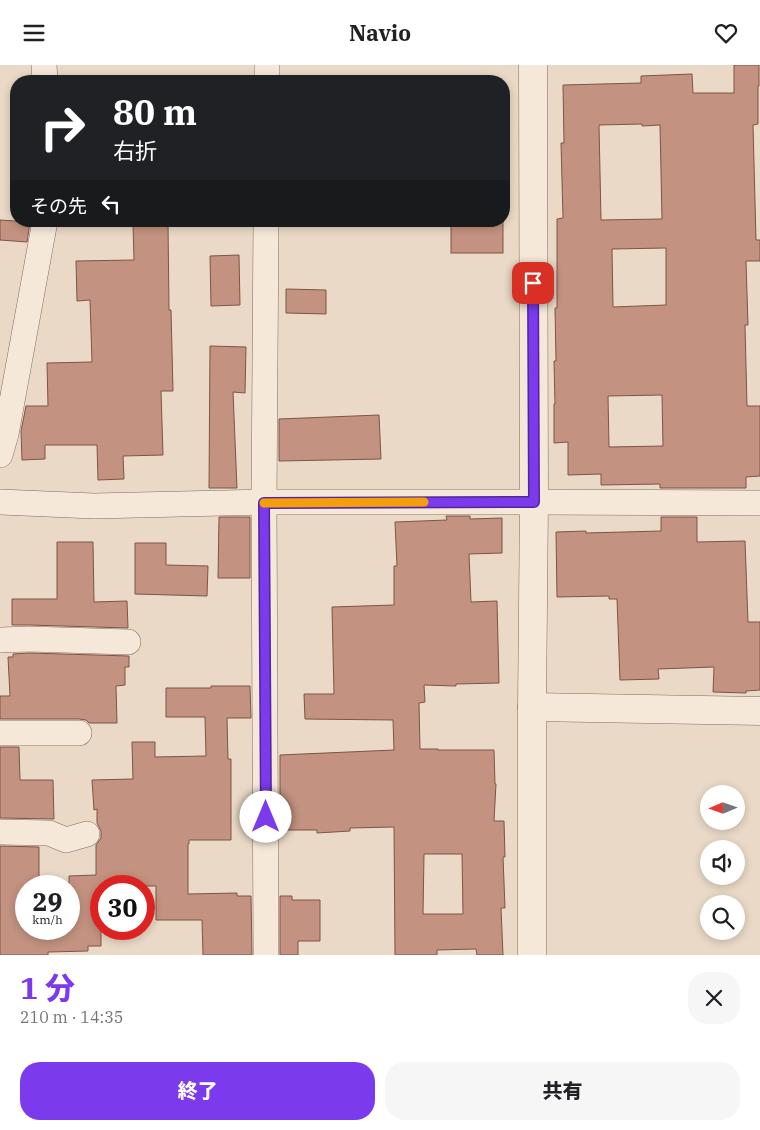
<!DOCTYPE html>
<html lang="ja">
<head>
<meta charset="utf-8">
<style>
  :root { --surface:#fff; --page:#f6f6f6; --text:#202124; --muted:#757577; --accent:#7c3aed }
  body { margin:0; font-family:"IBM Plex Serif","Noto Sans JP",serif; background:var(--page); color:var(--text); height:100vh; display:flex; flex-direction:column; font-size:19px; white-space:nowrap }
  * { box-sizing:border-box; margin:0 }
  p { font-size:16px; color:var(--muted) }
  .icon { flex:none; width:28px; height:28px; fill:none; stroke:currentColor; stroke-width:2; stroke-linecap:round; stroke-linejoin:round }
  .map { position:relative; height:890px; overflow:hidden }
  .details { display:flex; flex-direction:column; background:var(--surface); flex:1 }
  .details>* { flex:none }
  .hud { position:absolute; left:10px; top:10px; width:500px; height:152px; border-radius:20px; box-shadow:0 2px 8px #0003; background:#202124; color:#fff; overflow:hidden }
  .needle { width:32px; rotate:268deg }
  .fabs { position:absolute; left:700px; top:720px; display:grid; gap:10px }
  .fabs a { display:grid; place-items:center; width:45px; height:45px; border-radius:50%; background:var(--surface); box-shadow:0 2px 8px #0003; font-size:25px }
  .speed { position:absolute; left:15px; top:810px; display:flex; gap:10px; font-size:25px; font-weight:700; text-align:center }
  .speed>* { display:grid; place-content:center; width:65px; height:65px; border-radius:50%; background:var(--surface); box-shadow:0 2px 8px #0003; line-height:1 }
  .speed small { font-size:12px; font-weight:400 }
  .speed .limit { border:8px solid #d22; background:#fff; color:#111 }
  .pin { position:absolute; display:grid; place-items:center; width:42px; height:42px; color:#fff; margin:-21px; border-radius:10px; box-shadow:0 2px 8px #0006 }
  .me { position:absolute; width:55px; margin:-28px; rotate:0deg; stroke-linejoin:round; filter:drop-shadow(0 0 4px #0008) }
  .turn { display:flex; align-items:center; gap:18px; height:105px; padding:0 20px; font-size:22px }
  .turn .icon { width:65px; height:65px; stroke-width:2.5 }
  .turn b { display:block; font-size:35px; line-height:42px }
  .then { display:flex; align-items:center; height:48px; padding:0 20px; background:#0003; gap:10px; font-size:19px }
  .round { display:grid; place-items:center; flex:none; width:52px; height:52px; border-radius:20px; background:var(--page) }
  .overview { display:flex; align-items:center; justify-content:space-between; height:85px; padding:0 20px }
  h1 { font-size:30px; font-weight:800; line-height:38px; color:var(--accent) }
  .primary-button { display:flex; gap:10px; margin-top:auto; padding:10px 20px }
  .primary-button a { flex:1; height:58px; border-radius:20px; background:var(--accent); color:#fff; font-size:20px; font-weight:800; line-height:58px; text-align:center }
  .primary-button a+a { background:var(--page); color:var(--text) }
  header { display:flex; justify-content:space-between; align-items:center; height:65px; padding:0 20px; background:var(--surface); font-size:22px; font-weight:800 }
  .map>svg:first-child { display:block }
  .building { fill:#c39280; stroke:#7f5446; fill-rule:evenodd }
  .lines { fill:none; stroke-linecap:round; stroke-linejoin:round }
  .minor-casing { stroke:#836c5e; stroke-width:26 }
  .tertiary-casing { stroke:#836c5e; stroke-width:29 }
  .minor { stroke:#f5e8d9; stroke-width:25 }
  .tertiary { stroke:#f5e8d9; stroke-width:28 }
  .route-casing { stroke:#51269a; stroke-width:12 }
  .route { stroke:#7c3aed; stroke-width:9 }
  .slow { stroke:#f59e0b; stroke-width:9 }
</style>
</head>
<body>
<header><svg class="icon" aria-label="menu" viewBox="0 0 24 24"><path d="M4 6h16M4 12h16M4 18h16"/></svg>Navio<svg class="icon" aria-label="heart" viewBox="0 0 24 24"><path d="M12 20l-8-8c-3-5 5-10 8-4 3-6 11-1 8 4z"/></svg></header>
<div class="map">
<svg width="760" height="890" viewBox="0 0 760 890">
  <rect width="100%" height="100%" fill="#e9d9c6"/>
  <g class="building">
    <path d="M734,0H759V21H758V59L753,60L756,175H760V196H746L748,260H745L747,341H760V411L746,412V423H660V419L601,420V409L568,410V377L554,378V339H555L554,296H556L555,243H557V154L563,153L561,78H564L563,20L641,18V11L692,9L693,28H734ZM642,59V61L660,60L662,154L601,155L599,60ZM666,183V240L613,242L612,184ZM662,330L663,381L609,382L608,331Z"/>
    <polygon points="0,155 30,157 27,177 0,175"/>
    <rect x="451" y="156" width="52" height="32"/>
    <polygon points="168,158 169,245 171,245 173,326 161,326 163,390 123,391 124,414 98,415 97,380 45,380 45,394 22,395 21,366 26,341 48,341 47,298 92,297 90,235 77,236 76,196 134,195 133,159"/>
    <polygon points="239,190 240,240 211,241 210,191"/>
    <polygon points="286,224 326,225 326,249 286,248"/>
    <polygon points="210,281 246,282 245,328 233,327 237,423 209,423"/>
    <polygon points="379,350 381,394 279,396 279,354"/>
    <path d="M446,451H470V454L502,453V488L469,489L471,537L497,536L499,618L456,619V621L424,620L425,637L419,638L420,684H438V685H494L495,719H496L494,756H504L505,792H503L505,843H501L503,890H477L476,884L437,885V890H395L394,762L350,763V766L317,768V765H280V690L394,685L393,655L305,654L304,629H334L332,542L394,540V501H397L395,457L447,455ZM424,789H462L463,849H423Z"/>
    <polygon points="219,452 250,452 250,513 218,513"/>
    <polygon points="661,452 697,452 697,477 745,476 748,557 760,557 760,625 746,626 746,628 713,627 714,602 658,604 659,614 620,615 617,534 609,534 609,531 557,532 556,467 586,466 586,468 661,466"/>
    <polygon points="57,477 93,477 94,537 127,536 128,563 29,560 12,560 12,534 57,534"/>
    <polygon points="135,478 166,478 166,500 208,501 207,531 135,529"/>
    <polygon points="29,588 129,591 129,602 125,602 125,620 116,621 117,658 89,658 86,655 79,654 0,654 0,631 10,631 8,592 13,592 13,589"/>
    <polygon points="211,621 250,621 251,653 227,653 228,694 231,694 231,775 189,775 189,779 188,779 188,829 237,828 237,831 251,831 252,890 203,890 202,855 156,855 156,821 101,821 101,881 88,881 88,886 48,887 48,890 0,890 0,781 39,782 39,821 26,821 26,864 69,864 69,811 96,810 96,780 101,773 101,766 97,758 97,744 94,745 92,715 133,714 132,677 155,677 155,692 206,691 205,652 166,652 166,623 211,623"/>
    <polygon points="0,682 19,682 20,715 53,715 54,754 0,753"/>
    <polygon points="280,831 292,831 292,835 320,835 320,876 298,876 298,890 280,890"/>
  </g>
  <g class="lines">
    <defs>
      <g id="minor">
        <polyline points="44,0 45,16"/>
        <polyline points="267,16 267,0"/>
        <polyline points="0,390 6,369 45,156"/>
        <polyline points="0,437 94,441 264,437 534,437 760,438"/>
        <polyline points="0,575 29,574 128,577"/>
        <polyline points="0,668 79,668"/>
        <polyline points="0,767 49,768 66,775 87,769"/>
        <polyline points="266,890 264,437 266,156"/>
      </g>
      <g id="tertiary">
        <polyline points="532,642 760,646"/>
        <polyline points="532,890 532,642 534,437 533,0"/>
      </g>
    </defs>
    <use href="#minor" class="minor-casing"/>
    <use href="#tertiary" class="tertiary-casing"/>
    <use href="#minor" class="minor"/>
    <use href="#tertiary" class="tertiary"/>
  </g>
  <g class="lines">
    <defs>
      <polyline id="route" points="266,752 264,438 534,437 533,218"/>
    </defs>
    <use href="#route" class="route-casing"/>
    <use href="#route" class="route"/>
    <polyline class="slow" points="264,438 424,437"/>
  </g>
</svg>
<div class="fabs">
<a><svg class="needle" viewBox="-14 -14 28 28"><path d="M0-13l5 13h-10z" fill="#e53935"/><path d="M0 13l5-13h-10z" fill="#757577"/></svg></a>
<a><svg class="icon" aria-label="sound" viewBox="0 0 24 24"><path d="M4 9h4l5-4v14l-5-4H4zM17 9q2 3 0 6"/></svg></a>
<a><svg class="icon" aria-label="search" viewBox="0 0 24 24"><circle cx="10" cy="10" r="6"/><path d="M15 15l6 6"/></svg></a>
</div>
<div class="speed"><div>29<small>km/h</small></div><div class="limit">30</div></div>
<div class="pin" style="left:533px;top:218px;background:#d93025"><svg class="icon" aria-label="arrive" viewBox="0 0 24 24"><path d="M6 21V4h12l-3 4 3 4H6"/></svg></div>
<svg class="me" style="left:266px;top:752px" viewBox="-20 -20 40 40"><circle r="19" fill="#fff"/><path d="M0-13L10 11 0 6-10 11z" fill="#7c3aed"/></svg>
<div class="hud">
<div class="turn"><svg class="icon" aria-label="right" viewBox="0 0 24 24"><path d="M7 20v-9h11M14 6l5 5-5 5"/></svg><div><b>80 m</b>右折</div></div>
<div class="then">その先<svg class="icon" aria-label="left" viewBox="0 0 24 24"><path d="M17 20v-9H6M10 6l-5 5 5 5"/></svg></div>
</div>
</div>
<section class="details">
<div class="overview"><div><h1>1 分</h1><p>210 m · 14:35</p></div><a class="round"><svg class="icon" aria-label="close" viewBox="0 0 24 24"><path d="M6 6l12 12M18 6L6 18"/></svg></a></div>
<div class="primary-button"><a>終了</a><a>共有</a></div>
</section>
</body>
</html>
